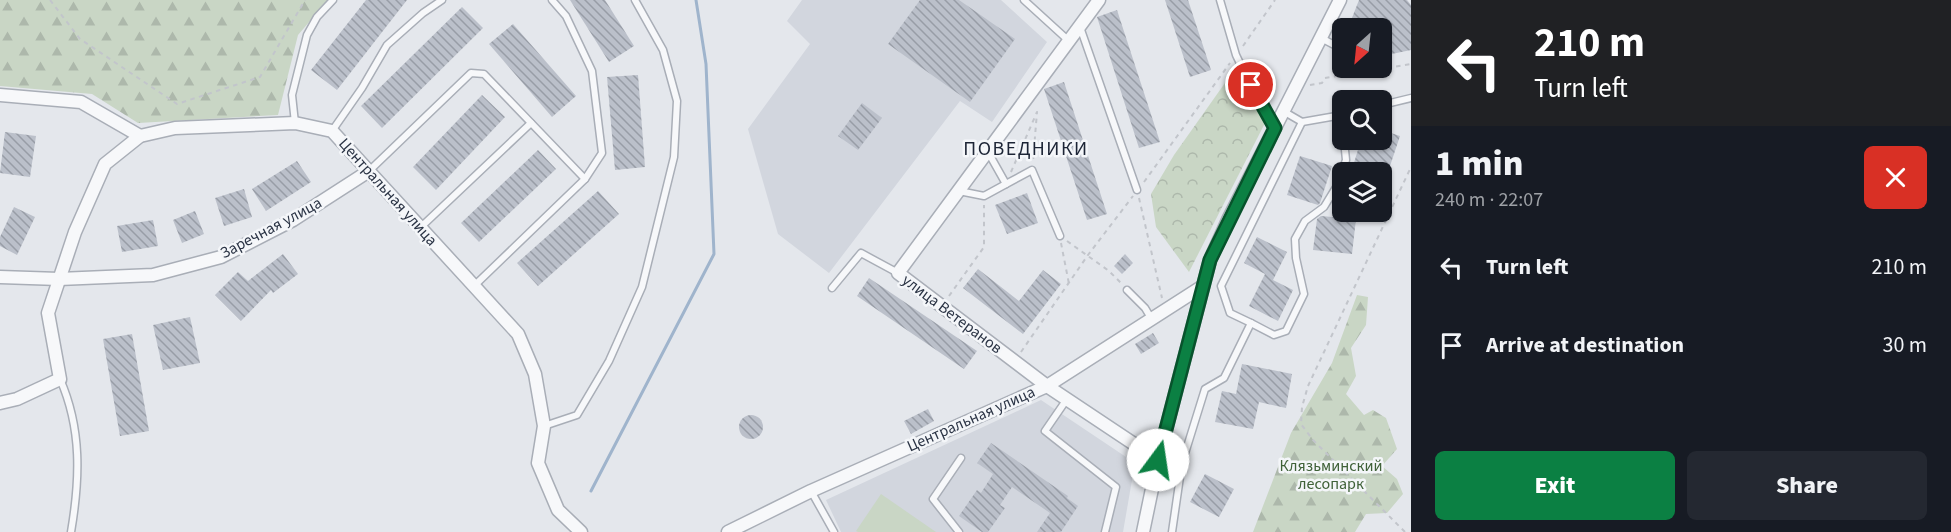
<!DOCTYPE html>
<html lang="en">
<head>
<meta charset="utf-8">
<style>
  :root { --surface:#171b24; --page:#242831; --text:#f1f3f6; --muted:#9ea1a6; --accent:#0b8043 }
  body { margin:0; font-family:"Source Sans 3",sans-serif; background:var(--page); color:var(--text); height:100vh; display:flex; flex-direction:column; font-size:22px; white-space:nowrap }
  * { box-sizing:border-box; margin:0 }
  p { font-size:20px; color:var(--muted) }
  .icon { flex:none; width:33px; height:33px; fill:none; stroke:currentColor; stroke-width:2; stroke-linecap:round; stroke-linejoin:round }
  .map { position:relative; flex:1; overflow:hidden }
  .drawer { display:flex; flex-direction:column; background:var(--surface); width:540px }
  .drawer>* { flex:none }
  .top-card { background:#202124; color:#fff; overflow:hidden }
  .needle { width:39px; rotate:207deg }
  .controls { position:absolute; left:1332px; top:18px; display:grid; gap:12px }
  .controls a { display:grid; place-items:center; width:60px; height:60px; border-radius:9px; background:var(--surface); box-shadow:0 2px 4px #0004; font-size:30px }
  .pin { position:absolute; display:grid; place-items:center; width:51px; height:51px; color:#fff; margin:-26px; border:3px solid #fff; border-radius:50%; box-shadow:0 2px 6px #0007 }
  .me { position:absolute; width:66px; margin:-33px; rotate:14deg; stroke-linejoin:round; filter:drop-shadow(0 0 4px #0008) }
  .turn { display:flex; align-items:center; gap:21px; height:126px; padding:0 24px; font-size:27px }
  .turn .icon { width:78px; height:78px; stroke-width:2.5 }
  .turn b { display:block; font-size:42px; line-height:51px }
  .round { display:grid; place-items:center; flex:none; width:63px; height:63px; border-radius:9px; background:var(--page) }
  .head { display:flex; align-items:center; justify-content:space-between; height:102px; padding:0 24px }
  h1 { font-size:36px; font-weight:800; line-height:45px }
  .cta { display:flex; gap:12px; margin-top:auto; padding:12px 24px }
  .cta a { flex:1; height:69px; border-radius:9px; background:var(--accent); color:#fff; font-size:24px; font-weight:800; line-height:69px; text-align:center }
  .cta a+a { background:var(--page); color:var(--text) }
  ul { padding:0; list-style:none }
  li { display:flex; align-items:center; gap:18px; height:78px; padding:0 24px }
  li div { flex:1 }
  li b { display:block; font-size:22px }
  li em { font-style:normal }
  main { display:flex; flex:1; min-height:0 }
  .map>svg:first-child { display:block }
  .built { fill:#d2d6de }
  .forest { fill:url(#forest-firs) }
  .park { fill:url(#park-crowns) }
  .pitch { fill:#c9d6c5 }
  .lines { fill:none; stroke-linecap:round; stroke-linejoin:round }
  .stream { stroke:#9fb4cc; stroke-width:3 }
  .building { fill:url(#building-back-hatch) }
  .service-casing { stroke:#a9aeb7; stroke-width:9 }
  .minor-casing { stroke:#a9aeb7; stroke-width:15 }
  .path { stroke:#c2c5cb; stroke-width:2; stroke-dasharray:4.5 4.5; stroke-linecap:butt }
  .service { stroke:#f7f8fa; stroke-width:6 }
  .minor { stroke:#f7f8fa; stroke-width:12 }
  .route-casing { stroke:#07532c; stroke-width:15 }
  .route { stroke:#0b8043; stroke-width:10 }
  .labels { text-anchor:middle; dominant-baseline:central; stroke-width:5; stroke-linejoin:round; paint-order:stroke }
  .street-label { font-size:16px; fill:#2b3445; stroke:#f4f6f9 }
  .park-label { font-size:16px; fill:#3f6138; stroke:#f4f6f9 }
  .quarter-label { font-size:20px; letter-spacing:1.5px; fill:#1d2536; stroke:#f4f6f9 }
</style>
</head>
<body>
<main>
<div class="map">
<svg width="1411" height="532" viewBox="0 0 1411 532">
  <defs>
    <pattern id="forest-firs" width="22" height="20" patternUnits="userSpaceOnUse" patternTransform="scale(1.5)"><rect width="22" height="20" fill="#c9d6c5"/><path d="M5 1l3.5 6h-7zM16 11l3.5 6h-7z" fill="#adb8ab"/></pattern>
    <pattern id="park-crowns" width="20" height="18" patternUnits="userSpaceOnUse" patternTransform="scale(1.5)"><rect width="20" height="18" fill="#c9d6c5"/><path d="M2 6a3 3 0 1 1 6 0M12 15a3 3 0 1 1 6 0" fill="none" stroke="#adb8ab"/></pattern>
    <pattern id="building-back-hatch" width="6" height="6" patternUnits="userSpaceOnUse" patternTransform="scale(1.5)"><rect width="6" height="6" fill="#bbc0ca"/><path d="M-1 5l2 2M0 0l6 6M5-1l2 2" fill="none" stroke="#989da6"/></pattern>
  </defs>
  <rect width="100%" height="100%" fill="#e4e7ec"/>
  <g class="built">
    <polygon points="802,0 1001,0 1047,42 992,122 960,101 829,273 778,234 748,129 810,44 787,21"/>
    <polygon points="1041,400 1135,463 1123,532 841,532 826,500"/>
  </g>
  <g class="forest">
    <polygon points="0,0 328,0 298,35 278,115 138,123 92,94 0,86"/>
    <polygon points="1357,295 1368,297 1366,325 1351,348 1356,376 1346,394 1364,415 1373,410 1386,418 1397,449 1382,466 1397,479 1403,494 1387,513 1366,514 1355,532 1253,532 1291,433 1332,363"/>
  </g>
  <polygon class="park" points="1232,73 1265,123 1189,272 1156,227 1151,194 1174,155"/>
  <polygon class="pitch" points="881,494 936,532 858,532 856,531"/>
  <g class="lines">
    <polyline class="stream" points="591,491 714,254 706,64 696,0"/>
  </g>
  <g class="building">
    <polygon points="366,0 407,0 337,90 311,70"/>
    <polygon points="570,0 605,0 634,46 609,62"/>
    <polygon points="920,0 959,0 1015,39 970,102 888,44"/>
    <polygon points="1165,0 1188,0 1211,70 1190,77"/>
    <polygon points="1359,0 1407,0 1411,5 1411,50 1382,56 1382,28 1348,28"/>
    <polygon points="462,7 483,28 382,128 361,106"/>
    <polygon points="1117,10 1160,142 1139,148 1097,17"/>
    <polygon points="513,24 576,96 552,117 489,44"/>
    <polygon points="638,75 645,167 615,170 607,77"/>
    <polygon points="1064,82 1107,214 1087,220 1044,89"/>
    <polygon points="482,95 505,117 436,190 413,167"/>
    <polygon points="862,103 882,118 858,150 838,136"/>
    <polygon points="1382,130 1400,136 1388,172 1373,172 1353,166 1361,140 1382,140"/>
    <polygon points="5,132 36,136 30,177 0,173"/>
    <polygon points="538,150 556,169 479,242 461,223"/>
    <polygon points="1300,156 1332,166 1320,203 1318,205 1287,195"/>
    <polygon points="297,161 311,182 266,211 252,189"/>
    <polygon points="244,189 252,217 224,226 215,198"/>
    <polygon points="598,191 619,214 538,286 517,263"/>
    <polygon points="1027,193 1038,223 1007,234 995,205"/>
    <polygon points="14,207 35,217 17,255 0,246 0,237"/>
    <polygon points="195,211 204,234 182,243 173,220"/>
    <polygon points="1321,216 1356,219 1352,254 1313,250 1317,219"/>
    <polygon points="153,220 158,246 122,252 117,226"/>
    <polygon points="1257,237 1287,252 1273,280 1293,290 1278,321 1249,306 1265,274 1244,263"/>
    <polygon points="283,254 298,274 273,293 271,290 241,321 215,295 238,272 248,281"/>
    <polygon points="1125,254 1133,263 1122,274 1114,266"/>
    <polygon points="978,269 1019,301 1043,270 1061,284 1023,334 963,288"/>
    <polygon points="869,278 977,351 964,369 857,296"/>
    <polygon points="190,317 200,363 163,370 153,325"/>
    <polygon points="1153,333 1159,343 1141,354 1135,344"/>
    <polygon points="132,334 149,431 120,436 103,339"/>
    <polygon points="1242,364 1292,374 1286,408 1259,402 1253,429 1215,422 1222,391 1236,394"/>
    <polygon points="928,409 934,421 911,434 904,421"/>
    <circle cx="751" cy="427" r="12"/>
    <polygon points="991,443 1068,496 1067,498 1078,506 1061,532 1037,532 1050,513 1012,487 1000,505 1005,508 988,532 982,532 959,516 977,490 981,493 993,474 977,463"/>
    <polygon points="1205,474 1234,489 1219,517 1190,502"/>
  </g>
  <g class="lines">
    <defs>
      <g id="service">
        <polyline points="1024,0 1069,41"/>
        <polyline points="1220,0 1236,55 1258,101 1274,128"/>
        <polyline points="1080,27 1137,190"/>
        <polyline points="1321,38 1340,48"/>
        <polyline points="1382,105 1411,98"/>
        <polyline points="1302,122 1342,115"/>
        <polyline points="295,123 292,95 307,35 317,17 333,0"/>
        <polyline points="332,131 362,88 387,45 423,13 442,0"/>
        <polyline points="988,152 1006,184 1032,170 1060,236"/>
        <polyline points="369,171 471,73 484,74 585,179"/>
        <polyline points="959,191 984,196 1006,184"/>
        <polyline points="421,227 531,123"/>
        <polyline points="474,286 585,179 602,153 592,71 566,16 552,0"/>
        <polyline points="832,288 861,253 898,273"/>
        <polyline points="1127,290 1145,308 1151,318"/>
        <polyline points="1251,323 1274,335 1286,331 1304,294 1296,258 1295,239 1305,221 1324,207 1338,184 1346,160 1344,140"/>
        <path d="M60,379C82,429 80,479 71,532"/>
        <polyline points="1067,399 1045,431 1116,487 1105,532"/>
        <polyline points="544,426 577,415 609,361 642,287 674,157 677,101 663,50 635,0"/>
        <polyline points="811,491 834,532"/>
        <polyline points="959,532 933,499 961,458"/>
        <polyline points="1172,532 1182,463 1205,389 1224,378 1251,323 1230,313 1221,286 1302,122 1283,111"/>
      </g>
      <g id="minor">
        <polyline points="1099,0 898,273 1047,386 1158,460"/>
        <polyline points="0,95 81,102 140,136"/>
        <polyline points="0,277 59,279 153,275 221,257 293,220 369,171"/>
        <polyline points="0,403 17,399 60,379 48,313 75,232 105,164 140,136 175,128 295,123 332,131 518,334 535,374 544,426 538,463 558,510 581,532"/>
        <polyline points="728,532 811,491 1047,386 1203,286"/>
        <polyline points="1143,532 1158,460 1210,260 1228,220 1340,0"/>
      </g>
    </defs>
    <use href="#service" class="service-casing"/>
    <use href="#minor" class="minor-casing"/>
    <g class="path">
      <polyline points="50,0 80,39 177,104 260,77 305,0"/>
      <polyline points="1243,46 1275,0"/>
      <polyline points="1310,85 1322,83 1325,78 1411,64"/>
      <polyline points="1011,172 1037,112 1033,161"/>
      <polyline points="1144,182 1230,63"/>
      <polyline points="1139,198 1162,298"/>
      <polyline points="1067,241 1109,271 1121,283"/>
      <polyline points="1061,243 1069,284"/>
      <polyline points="949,296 984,247 984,205"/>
      <polyline points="1021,352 1088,255 1133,196"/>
      <polyline points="1405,532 1313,440 1301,424 1302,407 1308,386 1411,167"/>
    </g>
    <use href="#service" class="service"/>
    <use href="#minor" class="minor"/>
  </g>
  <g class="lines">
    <defs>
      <polyline id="route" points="1158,460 1210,260 1275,128 1251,85"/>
    </defs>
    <use href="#route" class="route-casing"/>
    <use href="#route" class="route"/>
  </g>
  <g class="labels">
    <g class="street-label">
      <text transform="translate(388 192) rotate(48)">Центральная улица</text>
      <text transform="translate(271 228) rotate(-28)">Заречная улица</text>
      <text transform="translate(952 314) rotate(37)">улица Ветеранов</text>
      <text transform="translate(971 419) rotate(-24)">Центральная улица</text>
    </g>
    <g class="park-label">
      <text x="1331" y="466">Клязьминский<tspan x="1331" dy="18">лесопарк</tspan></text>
    </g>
    <g class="quarter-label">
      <text x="1026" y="149">ПОВЕДНИКИ</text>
    </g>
  </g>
</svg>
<div class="controls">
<a><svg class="needle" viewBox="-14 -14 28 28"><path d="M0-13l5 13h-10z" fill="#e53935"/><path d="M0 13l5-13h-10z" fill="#9ea1a6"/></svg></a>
<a><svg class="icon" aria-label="search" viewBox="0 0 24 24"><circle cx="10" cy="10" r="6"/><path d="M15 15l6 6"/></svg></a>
<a><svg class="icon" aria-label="layers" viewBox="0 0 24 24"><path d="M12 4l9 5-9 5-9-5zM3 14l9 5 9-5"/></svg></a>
</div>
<div class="pin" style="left:1251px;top:85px;background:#d93025"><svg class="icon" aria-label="arrive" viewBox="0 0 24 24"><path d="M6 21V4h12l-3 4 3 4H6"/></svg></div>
<svg class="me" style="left:1158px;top:460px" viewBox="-20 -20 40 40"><circle r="19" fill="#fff"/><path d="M0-13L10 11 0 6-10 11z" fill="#0b8043"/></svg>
</div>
<section class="drawer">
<div class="top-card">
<div class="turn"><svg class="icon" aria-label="left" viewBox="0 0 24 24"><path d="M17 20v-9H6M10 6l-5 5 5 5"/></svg><div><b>210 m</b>Turn left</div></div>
</div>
<div class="head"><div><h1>1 min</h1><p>240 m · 22:07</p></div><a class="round" style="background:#d93025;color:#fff"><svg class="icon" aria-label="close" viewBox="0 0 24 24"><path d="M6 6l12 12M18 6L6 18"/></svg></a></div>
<ul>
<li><svg class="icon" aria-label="left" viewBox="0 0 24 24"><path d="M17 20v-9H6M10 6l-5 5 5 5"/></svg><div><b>Turn left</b></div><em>210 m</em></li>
<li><svg class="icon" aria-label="arrive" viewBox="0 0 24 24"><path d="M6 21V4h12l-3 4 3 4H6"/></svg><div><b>Arrive at destination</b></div><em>30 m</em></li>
</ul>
<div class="cta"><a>Exit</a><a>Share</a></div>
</section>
</main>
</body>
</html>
